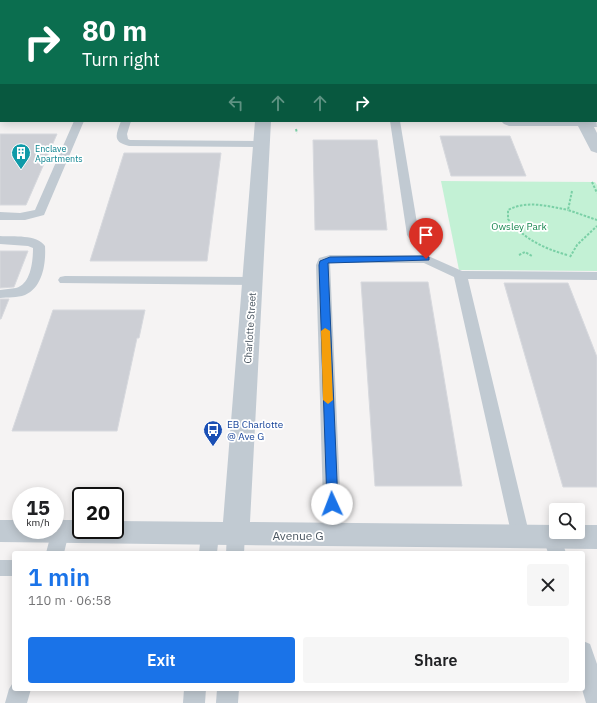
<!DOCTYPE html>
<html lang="en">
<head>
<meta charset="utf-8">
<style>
  :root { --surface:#fff; --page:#f6f6f6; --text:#202124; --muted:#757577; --accent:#1a73e8 }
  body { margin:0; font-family:"IBM Plex Sans",sans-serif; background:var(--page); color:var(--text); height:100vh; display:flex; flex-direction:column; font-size:15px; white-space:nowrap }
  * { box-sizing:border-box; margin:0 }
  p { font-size:13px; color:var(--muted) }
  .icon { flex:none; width:22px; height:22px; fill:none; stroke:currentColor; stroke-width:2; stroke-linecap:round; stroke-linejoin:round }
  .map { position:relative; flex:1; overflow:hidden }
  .drawer { position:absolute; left:12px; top:551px; width:573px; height:140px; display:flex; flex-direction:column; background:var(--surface); border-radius:4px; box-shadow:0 2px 10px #0003 }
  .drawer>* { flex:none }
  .guide { position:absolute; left:0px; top:0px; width:597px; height:122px; box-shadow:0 2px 10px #0003; background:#0b6e4f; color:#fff; overflow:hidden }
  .tools { position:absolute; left:549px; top:503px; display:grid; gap:8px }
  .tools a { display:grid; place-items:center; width:36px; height:36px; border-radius:4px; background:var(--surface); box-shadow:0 2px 10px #0003; font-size:20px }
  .speed { position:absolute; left:12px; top:487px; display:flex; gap:8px; font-size:20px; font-weight:700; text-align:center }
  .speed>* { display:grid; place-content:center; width:52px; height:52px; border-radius:50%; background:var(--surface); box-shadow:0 2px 10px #0003; line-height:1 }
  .speed small { font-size:10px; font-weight:400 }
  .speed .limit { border:2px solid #111; border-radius:6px; background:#fff; color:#111 }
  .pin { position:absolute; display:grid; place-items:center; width:34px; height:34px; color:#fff; margin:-41px -17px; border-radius:50% 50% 50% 0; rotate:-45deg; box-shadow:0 0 4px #0007 }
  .pin .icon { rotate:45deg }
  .me { position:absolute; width:44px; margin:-22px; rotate:358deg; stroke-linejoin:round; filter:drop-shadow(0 0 3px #0008) }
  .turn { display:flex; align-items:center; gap:14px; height:84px; padding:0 16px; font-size:18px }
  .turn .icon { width:52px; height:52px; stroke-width:2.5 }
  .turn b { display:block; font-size:28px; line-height:34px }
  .lanes { display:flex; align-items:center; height:38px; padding:0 16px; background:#0003; justify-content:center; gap:20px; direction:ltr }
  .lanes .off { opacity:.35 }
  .round { display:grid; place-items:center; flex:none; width:42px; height:42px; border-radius:4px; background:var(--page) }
  .summary { display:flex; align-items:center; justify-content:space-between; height:68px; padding:0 16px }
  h1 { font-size:24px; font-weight:600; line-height:30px; color:var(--accent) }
  .button { display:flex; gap:8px; margin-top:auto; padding:8px 16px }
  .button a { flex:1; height:46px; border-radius:4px; background:var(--accent); color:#fff; font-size:16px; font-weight:600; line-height:46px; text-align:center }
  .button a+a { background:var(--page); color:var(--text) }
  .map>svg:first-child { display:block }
  .green { fill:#c3f1d5 }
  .building { fill:#cdcfd5; stroke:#d7d9de }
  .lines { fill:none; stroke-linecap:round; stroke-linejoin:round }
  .path { stroke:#7ad0a6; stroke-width:2; stroke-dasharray:2.5 1.5; stroke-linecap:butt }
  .service { fill:#c1cad2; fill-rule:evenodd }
  .minor { fill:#c1cad2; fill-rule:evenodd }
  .route { fill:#1a73e8; stroke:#114b97 }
  .slow { fill:#f59e0b }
  .labels { text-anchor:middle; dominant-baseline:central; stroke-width:3.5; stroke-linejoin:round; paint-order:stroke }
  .far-culture-label { font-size:9px; fill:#0d838f; stroke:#fff; text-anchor:start }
  .park-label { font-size:10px; fill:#17864f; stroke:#fff }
  .street-label { font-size:10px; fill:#4a5661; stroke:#fff }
  .transit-label { font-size:10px; fill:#164399; stroke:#fff; text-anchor:start }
  .near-street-label { font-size:12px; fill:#4a5661; stroke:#fff }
</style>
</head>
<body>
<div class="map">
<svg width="597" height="703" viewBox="0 0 597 703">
  <rect width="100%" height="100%" fill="#f5f3f3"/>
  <polygon class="green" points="441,181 595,182 597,185 597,271 459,270"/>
  <g class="building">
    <polygon points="0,134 57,134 26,205 0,205"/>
    <polygon points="440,136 510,136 526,176 451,176"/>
    <polygon points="313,140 377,140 387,230 315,230"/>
    <polygon points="124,153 221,153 207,261 90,261"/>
    <polygon points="0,251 28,251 14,287 0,288"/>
    <polygon points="361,282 428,282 462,486 375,486"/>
    <polygon points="504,283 568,283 597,357 597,487 563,487"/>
    <polygon points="0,299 9,299 1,319 0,319"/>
    <polygon points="53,310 145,310 139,338 137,338 117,431 12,431"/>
  </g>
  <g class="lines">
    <g class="path">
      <polyline points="296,129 297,133"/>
      <polyline points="592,182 597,193"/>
      <polyline points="572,191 568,210 597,220"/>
      <polyline points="519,255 525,252 532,256"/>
      <path d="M567,255C543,248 524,239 508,219V210C527,200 548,206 568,210"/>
      <polyline points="570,257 577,245 597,226"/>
    </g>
    <g class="service">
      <rect x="596" y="39" width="1" height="6"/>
      <polygon points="74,121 84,121 44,215 25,220 0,220 0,212 20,213 35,210"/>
      <path d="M121,121H131L127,134L128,139L130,140L262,141L267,144L262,147L129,146C112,142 116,135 121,121Z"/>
      <polygon points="390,121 400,121 419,235 417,238 409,238 407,235"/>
      <path d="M0,236C13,237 37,234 45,246C46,263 43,287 25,295C17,298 8,297 0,298V290C5,289 11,289 16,288C31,284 33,261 33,248L28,246L0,244Z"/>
      <polygon points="330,255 426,255 462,271 597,272 597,280 468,279 530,537 528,543 521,545 514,543 512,537 454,277 424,263 330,263 342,536 340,542 333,544 326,542 324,536 316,265 319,258"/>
      <polygon points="65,276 253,277 258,278 260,281 258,284 253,285 60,283 58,280 60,277"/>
      <polygon points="60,524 67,526 69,532 64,553 46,553 52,530 55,530 55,526"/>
      <polygon points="210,526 217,528 219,534 217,553 199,553 201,534 203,528"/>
      <polygon points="236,527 243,529 245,535 244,553 226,553 227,535 229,529"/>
      <polygon points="552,529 559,532 566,553 548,553 543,537 545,531"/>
      <rect x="0" y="560" width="14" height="16"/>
      <polygon points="583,641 590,644 597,664 597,703 586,703 582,689"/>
      <polygon points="14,681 14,689 31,689 27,703 5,703 9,689"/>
      <polygon points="184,689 206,689 205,703 183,703"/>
      <polygon points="217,689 239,689 238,703 216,703"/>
    </g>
    <g class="minor">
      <rect x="266" y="0" width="12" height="1"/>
      <polygon points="513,0 525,0 526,1 514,1"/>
      <polygon points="0,30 1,30 0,40"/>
      <rect x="0" y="111" width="1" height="10"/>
      <polygon points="596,117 597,127 594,127 597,133 597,153 591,151 578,126 509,126 504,124 501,121 596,121"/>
      <polygon points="255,121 271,121 250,522 556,525 556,532 578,532 578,525 597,525 597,549 241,545 236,547 231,545 0,542 0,520 21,520 21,530 55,530 55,520 81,520 81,530 115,530 115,521 223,522"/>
    </g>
  </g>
  <polygon class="route" points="426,256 429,257 429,260 328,263 338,504 336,507 332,508 328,507 327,504 319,265 320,261 330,257"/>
  <polygon class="slow" points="325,328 330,331 333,400 328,404 323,400 321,331"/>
  <defs>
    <symbol id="building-pin" viewBox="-11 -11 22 30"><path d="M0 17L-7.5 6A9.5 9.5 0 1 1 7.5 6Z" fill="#0f9aa8" stroke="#fff"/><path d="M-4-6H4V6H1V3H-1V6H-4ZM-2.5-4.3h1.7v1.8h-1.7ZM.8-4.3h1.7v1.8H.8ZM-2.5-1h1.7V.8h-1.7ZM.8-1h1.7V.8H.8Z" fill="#fff"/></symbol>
    <symbol id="bus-pin" viewBox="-11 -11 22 30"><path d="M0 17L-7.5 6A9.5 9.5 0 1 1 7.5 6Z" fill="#1a4fb4" stroke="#fff"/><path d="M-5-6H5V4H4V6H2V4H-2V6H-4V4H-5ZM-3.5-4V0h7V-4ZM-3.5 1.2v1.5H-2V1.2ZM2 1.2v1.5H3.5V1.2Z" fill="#fff"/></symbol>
  </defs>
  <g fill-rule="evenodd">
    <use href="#building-pin" x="10" y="142" width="22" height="30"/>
    <use href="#bus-pin" x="202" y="419" width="22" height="30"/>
  </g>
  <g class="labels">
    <g class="far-culture-label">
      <text x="35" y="148">Enclave<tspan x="35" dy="10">Apartments</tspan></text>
    </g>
    <g class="park-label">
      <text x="519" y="226">Owsley Park</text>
    </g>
    <g class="street-label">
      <text transform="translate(250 328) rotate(-86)">Charlotte Street</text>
    </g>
    <g class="transit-label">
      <text x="227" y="424">EB Charlotte<tspan x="227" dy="12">@ Ave G</tspan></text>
    </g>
    <g class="near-street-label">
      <text x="298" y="535">Avenue G</text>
    </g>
  </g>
</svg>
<div class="tools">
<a><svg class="icon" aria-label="search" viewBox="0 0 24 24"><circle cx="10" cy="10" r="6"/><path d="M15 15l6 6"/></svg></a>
</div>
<div class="speed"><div>15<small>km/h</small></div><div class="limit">20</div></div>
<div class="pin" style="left:426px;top:259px;background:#d93025"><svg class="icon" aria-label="arrive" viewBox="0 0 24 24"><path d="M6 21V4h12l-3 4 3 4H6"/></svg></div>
<svg class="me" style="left:332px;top:504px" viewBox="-20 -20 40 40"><circle r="19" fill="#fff"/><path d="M0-13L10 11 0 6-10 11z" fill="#1a73e8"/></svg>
<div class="guide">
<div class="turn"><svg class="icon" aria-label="right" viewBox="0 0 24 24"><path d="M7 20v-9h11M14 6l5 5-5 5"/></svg><div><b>80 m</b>Turn right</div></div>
<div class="lanes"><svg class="icon off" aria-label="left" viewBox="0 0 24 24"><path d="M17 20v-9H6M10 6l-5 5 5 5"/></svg><svg class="icon off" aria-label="ahead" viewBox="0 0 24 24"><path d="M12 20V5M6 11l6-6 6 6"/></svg><svg class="icon off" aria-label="ahead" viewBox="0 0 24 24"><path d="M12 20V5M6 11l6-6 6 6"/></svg><svg class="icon" aria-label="right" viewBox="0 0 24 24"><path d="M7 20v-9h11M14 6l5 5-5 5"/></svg></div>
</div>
<section class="drawer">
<div class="summary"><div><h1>1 min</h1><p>110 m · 06:58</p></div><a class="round"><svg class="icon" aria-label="close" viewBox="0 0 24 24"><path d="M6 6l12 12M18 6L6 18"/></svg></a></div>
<div class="button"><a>Exit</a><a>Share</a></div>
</section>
</div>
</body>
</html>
